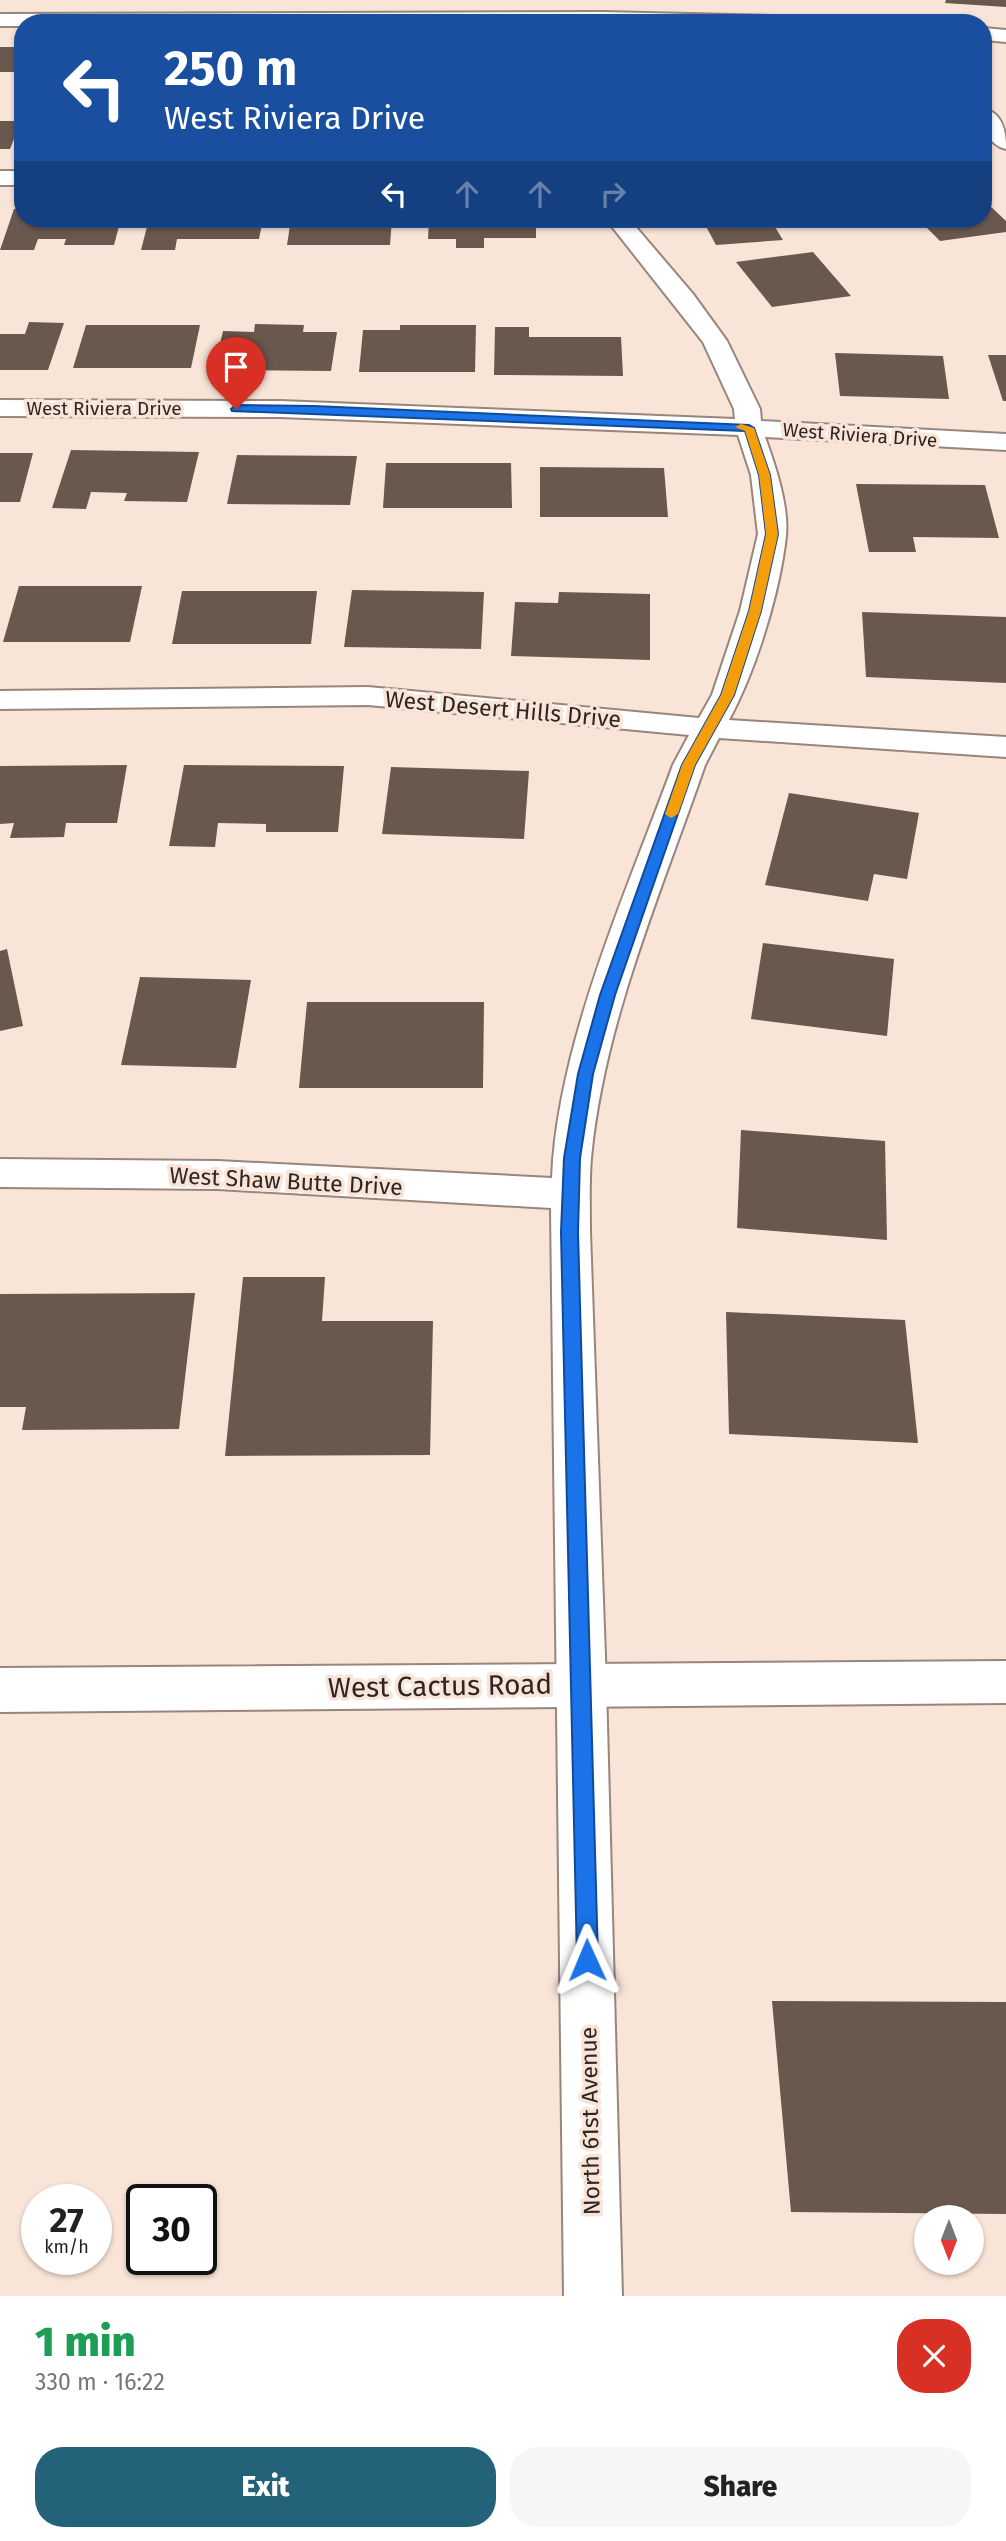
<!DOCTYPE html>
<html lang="en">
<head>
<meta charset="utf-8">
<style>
  :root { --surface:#fff; --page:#f6f6f6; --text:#222; --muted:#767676; --accent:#236278 }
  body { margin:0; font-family:"Fira Sans",sans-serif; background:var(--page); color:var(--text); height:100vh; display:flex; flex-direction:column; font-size:26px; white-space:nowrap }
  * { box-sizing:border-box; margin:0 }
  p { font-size:23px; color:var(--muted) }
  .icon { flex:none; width:38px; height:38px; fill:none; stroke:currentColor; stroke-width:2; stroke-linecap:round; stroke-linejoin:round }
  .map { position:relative; height:2296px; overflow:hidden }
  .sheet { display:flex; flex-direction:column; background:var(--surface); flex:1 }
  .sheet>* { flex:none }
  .guide { position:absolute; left:14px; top:14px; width:978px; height:214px; border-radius:28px; box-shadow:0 2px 5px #0004; background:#1a4fa0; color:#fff; overflow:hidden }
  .needle { width:46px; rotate:180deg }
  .controls { position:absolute; left:914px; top:2205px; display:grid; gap:14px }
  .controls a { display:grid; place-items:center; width:70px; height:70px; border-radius:50%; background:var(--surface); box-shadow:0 2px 5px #0004; font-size:35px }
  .speed { position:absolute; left:21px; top:2184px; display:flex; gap:14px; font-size:35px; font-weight:700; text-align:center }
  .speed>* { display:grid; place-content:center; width:91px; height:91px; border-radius:50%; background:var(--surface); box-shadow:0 2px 5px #0004; line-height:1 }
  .speed small { font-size:18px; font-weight:400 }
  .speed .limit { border:4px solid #111; border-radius:10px; background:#fff; color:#111 }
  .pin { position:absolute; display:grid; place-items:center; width:60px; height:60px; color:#fff; margin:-72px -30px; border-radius:50% 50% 50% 0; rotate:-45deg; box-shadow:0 0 7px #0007 }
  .pin .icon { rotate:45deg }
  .me { position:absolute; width:77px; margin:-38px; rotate:359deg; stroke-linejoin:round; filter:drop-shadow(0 0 5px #0008) }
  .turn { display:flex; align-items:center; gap:24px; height:147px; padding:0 35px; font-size:32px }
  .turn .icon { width:91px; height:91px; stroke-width:2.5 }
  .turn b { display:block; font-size:49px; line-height:60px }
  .lanes { display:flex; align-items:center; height:66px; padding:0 35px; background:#0003; justify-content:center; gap:35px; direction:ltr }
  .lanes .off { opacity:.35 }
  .round { display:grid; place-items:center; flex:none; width:74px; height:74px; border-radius:28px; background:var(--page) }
  .headline { display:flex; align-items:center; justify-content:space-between; height:119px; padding:0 35px }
  h1 { font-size:42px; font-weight:800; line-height:52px; color:#1e9e55 }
  .action { display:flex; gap:14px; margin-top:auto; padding:14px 35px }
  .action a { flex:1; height:80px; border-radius:28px; background:var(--accent); color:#fff; font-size:28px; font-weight:800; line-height:80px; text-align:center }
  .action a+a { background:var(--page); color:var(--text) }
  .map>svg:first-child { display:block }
  .building { fill:#69584e }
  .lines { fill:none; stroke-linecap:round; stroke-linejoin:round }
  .street-casing { stroke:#98857b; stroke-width:4 }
  .secondary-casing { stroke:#98857b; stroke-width:4 }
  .street { fill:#fff; fill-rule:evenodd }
  .secondary { fill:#fff; fill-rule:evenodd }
  .route { fill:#1a73e8; stroke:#114b97; stroke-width:2 }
  .slow { fill:#f59e0b }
  .labels { text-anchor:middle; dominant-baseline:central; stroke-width:7; stroke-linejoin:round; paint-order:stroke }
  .far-street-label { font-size:19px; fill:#2e2622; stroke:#f9e4d8 }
  .street-label { font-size:23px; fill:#2e2622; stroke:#f9e4d8 }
  .near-street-label { font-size:28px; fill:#2e2622; stroke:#f9e4d8 }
</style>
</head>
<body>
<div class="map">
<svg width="1006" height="2296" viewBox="0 0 1006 2296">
  <rect width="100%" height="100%" fill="#f9e4d8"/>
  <g class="building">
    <polygon points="946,0 1006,0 1006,7 945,3"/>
    <rect x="0" y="47" width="23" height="25"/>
    <polygon points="0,121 21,121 10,149 0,149"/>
    <polygon points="984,202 986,202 1006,221 1006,232 940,241 918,219 984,219"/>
    <polygon points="14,209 23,209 23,219 121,219 114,245 64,245 66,239 38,239 34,250 0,250"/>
    <polygon points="149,219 263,219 259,239 177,239 175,250 141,250"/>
    <polygon points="291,219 392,219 390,245 287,245"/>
    <polygon points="429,219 536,219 536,238 484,238 484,248 456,248 456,239 428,239"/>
    <polygon points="702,219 770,219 783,240 716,245"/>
    <polygon points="813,252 851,296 772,307 736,262"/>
    <polygon points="29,322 64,323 48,370 0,370 0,334 25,334"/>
    <polygon points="255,324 304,325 303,332 337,332 331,371 214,370 223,331 254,332"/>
    <polygon points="86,325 200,325 191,368 73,368"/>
    <polygon points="400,325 476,325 475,372 359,372 363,330 400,330"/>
    <polygon points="495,327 529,327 529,337 621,337 623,376 494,375"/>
    <polygon points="835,353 943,356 949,399 840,396"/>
    <polygon points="988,355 1006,355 1006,401 1003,401"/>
    <polygon points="71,450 199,452 187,502 124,501 127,493 91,492 86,509 52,508"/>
    <polygon points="0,453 33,453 20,502 0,502"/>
    <polygon points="237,455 357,456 350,505 227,504"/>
    <polygon points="386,463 511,463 512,508 383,508"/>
    <polygon points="540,467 664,468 668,517 540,517"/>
    <polygon points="856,484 985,485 999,538 913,537 916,552 869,552"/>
    <polygon points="19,586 142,586 130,642 3,642"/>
    <polygon points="352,590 484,592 481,649 344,647"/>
    <polygon points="182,591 317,591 311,644 172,644"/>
    <polygon points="559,592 650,594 650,660 511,656 515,602 558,603"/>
    <polygon points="862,612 1006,617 1006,683 866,677"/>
    <polygon points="127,765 117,823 66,823 64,837 10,838 14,823 0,824 0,766"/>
    <polygon points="184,765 344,766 338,832 266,832 266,824 218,823 215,847 169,846"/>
    <polygon points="391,767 529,771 524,839 382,834"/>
    <polygon points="789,793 919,813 907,879 874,874 868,901 765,885"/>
    <polygon points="763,943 894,959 887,1036 751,1019"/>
    <polygon points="7,949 23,1026 0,1031 0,951"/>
    <polygon points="140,977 251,980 236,1068 121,1065"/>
    <polygon points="307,1002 484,1002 483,1088 299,1088"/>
    <polygon points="741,1130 885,1141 887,1240 737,1228"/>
    <polygon points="243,1277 325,1277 322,1321 433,1321 430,1455 225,1456"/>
    <polygon points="195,1293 179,1429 22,1430 26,1407 0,1407 0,1294"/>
    <polygon points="726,1312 905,1320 918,1443 729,1434"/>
    <polygon points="772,2001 1006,2002 1006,2214 791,2212"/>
  </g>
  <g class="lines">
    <defs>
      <g id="street">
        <polygon points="604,12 813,17 823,23 23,23 23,26 0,26 0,14"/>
        <polygon points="984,28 1006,30 1006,42 984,40"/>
        <path d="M984,109C1003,113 1006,132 1006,149C987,145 983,125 984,109Z"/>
        <rect x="0" y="171" width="23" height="14"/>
        <path d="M606,219H629L693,294L727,341L760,409L761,421L1006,434V450L765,437C775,465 789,505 786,536C780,592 756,670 729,720L1006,737V757L719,738L705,765C661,893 604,1022 591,1158C589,1182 590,1207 590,1232L606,1685L622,2296H564L551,1208L218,1189L0,1187V1159L218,1161L552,1178C557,1045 627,891 673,765L689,735L368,705L0,709V691L368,687L699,718L712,695L740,611L758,534L751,475L738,435L280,417L0,416V400L280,401L735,419L734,409L703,342Z"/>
      </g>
      <polygon id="secondary" points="1006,1661 1006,1703 0,1712 0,1668"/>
    </defs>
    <use href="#street" class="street-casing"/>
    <use href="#secondary" class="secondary-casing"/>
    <use href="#street" class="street"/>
    <use href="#secondary" class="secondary"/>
  </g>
  <polygon class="route" points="236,405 314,406 749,425 754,428 770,475 778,534 761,611 734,695 695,765 615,995 593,1074 580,1158 578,1232 598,1960 595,1968 587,1971 580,1968 577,1960 561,1232 564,1158 578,1074 600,995 682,765 721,695 749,611 766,534 759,475 745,431 232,411 231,409"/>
  <polygon class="slow" points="741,424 754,428 770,475 778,534 761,611 734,695 695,765 678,814 671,818 665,814 682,765 721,695 749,611 766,534 759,475 745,431 735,427"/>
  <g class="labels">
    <g class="far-street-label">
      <text x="104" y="408">West Riviera Drive</text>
      <text transform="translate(860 435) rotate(4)">West Riviera Drive</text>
    </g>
    <g class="street-label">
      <text transform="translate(503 709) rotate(5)">West Desert Hills Drive</text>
      <text transform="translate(286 1181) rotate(3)">West Shaw Butte Drive</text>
      <text transform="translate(590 2121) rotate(-91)">North 61st Avenue</text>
    </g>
    <g class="near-street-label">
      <text transform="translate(440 1686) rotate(-1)">West Cactus Road</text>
    </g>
  </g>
</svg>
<div class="controls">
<a><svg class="needle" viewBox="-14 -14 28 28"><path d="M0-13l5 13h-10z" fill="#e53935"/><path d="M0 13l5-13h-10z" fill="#767676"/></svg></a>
</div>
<div class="speed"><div>27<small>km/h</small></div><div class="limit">30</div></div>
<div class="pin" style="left:236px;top:409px;background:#d93025"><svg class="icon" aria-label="arrive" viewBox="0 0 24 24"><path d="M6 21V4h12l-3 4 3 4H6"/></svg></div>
<svg class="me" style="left:587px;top:1960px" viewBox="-20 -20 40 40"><path d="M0-17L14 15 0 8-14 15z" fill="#1a73e8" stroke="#fff" stroke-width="4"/></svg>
<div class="guide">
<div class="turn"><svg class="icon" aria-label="left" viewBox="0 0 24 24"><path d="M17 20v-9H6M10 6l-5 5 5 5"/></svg><div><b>250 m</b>West Riviera Drive</div></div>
<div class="lanes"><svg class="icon" aria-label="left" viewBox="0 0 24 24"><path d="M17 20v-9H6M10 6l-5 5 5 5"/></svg><svg class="icon off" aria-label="ahead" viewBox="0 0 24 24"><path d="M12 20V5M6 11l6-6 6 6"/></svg><svg class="icon off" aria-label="ahead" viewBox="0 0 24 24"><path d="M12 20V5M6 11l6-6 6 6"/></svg><svg class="icon off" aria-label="right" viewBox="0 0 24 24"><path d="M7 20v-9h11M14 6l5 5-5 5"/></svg></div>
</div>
</div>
<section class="sheet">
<div class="headline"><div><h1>1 min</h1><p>330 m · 16:22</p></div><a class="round" style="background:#d93025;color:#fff"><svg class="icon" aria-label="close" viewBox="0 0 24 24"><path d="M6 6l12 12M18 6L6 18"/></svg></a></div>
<div class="action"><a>Exit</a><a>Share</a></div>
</section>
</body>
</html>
